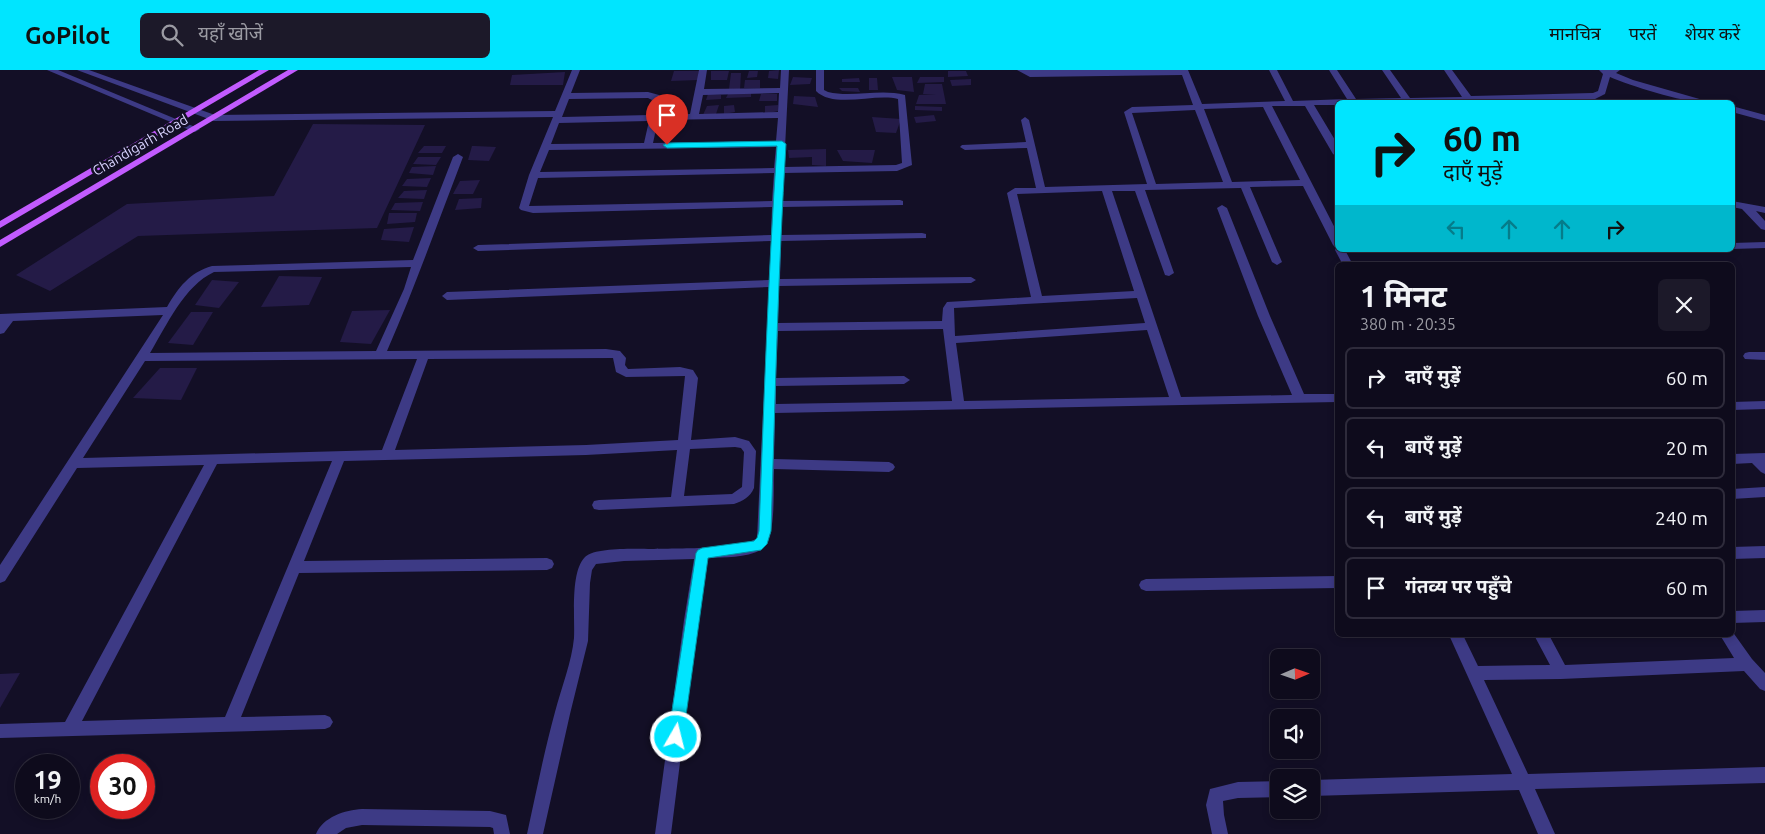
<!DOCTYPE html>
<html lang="hi">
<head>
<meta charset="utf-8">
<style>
  :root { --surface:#0e0b1c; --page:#1c1929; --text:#f1f3f6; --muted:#9b9ba3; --line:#2e2b3b; --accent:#00e5ff }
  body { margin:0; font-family:Ubuntu,"Noto Sans Devanagari",sans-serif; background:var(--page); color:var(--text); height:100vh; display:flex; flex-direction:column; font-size:19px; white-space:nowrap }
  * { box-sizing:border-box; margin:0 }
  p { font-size:16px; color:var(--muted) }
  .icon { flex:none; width:28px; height:28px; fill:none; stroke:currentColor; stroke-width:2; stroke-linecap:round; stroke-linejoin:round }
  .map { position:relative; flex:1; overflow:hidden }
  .details { position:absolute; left:1335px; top:192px; width:400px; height:375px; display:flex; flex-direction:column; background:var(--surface); border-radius:8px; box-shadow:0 2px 8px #0003,0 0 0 1px var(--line) }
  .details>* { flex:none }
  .banner { position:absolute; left:1335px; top:30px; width:400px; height:152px; border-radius:8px; box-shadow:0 2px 8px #0003,0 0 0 1px var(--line); background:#00e5ff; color:#111; overflow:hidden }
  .needle { width:32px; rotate:88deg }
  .controls { position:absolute; left:1270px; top:579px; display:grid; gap:10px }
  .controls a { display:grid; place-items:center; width:50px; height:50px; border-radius:8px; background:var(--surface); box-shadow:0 2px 8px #0003,0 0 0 1px var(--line); font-size:25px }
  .speed { position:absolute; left:15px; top:684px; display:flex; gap:10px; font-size:25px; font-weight:700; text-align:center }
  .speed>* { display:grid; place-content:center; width:65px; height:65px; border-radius:50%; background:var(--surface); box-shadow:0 2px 8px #0003,0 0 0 1px var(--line); line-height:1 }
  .speed small { font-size:12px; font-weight:400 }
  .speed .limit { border:8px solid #d22; background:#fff; color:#111 }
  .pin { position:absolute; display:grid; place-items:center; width:42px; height:42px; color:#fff; margin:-51px -21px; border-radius:50% 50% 50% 0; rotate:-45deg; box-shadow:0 0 5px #0007 }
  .pin .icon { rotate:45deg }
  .me { position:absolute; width:55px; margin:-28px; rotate:8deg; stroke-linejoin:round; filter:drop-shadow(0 0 4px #0008) }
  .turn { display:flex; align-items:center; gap:18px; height:105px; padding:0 25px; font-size:22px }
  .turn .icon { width:65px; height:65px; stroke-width:2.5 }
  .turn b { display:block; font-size:35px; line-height:42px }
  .lanes { display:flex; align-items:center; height:48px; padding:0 25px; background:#0003; justify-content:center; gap:25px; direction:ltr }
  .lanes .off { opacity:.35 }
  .round { display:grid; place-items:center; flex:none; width:52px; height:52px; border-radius:8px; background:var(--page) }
  .overview { display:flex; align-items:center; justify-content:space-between; height:85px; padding:0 25px }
  h1 { font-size:30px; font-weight:700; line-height:38px }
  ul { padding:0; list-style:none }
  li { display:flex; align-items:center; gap:15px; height:62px; margin:0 10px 8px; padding:0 15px; border:2px solid var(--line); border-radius:8px }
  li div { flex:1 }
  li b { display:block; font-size:19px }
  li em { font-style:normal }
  header { display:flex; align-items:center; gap:30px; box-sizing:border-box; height:70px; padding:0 25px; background:var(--accent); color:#111 }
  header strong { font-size:24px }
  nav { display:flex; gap:28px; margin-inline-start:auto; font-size:18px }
  .search { width:350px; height:45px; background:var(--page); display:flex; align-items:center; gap:12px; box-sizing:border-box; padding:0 18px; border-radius:8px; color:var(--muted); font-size:19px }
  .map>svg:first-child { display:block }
  .building { fill:#241b47 }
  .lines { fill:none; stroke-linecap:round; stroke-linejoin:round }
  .street { fill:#3d3a85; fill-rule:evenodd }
  .primary { fill:#c25bff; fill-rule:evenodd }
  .route { fill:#00e5ff; stroke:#0095a6 }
  .labels { text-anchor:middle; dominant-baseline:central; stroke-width:5; stroke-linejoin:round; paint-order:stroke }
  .far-street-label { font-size:14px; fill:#d9d4ff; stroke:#130f26 }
</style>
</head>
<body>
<header>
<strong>GoPilot</strong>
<div class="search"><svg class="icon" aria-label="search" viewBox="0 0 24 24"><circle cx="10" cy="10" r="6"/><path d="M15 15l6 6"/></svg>यहाँ खोजें</div>
<nav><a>मानचित्र</a><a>परतें</a><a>शेयर करें</a></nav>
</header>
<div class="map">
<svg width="1765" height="764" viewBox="0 0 1765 764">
  <rect width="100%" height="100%" fill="#130f26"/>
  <g class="building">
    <polygon points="779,0 778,9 768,8 769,1"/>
    <polygon points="674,1 699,1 698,10 671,11"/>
    <polygon points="711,1 729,1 727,10 711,10"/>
    <polygon points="749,1 758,1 757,7 747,8"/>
    <polygon points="948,1 966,1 968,6 948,7"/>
    <polygon points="565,2 563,15 510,15 512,5"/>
    <polygon points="731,3 741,3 740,20 729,19"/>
    <polygon points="793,7 812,8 810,14 790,15"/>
    <polygon points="892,7 912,7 914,22 897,20"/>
    <polygon points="920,7 944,7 944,12 917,13"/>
    <polygon points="859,8 860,12 842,12 842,9"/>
    <polygon points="869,8 877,8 878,20 869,20"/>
    <polygon points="971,9 971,15 952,16 950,10"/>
    <polygon points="745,10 760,10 760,18 744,18"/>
    <polygon points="925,14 942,14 946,34 916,34 919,25 936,24 923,24"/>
    <polygon points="839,18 858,18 860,22 842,21"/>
    <polygon points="751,23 751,27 726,28 728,24"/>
    <polygon points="708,24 721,25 721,29 706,30"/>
    <polygon points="761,24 777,24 777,31 759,31"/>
    <polygon points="794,26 815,27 818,37 793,34"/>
    <polygon points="719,35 716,44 703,45 707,36"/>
    <polygon points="734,35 735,42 724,44 724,36"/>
    <polygon points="778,35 778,41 765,44 765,36"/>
    <polygon points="915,36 942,37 942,41 915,40"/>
    <polygon points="934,45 936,51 916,53 914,47"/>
    <polygon points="872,47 901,49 896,63 876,62"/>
    <polygon points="313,54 425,55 377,158 138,166 50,221 16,205 127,134 274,126"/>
    <polygon points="424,76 446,76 442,83 418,83"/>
    <polygon points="472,76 475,76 496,77 489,91 468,90"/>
    <polygon points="826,79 826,96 812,95 812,87 789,88 788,80"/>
    <polygon points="837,80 875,80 872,93 843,91"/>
    <polygon points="418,87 441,87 436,95 413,94"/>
    <polygon points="436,96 433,105 409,103 412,97"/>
    <polygon points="431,108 427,117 402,116 407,109"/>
    <polygon points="480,110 473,124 453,124 460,111"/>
    <polygon points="427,120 424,129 398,128 404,121"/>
    <polygon points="482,128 481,138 455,140 459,129"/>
    <polygon points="423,132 420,141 391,140 395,133"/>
    <polygon points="389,143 417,143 415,152 387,154"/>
    <polygon points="414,157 409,172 381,170 384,159"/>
    <polygon points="279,206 322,207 309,235 261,237"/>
    <polygon points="212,210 239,212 219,238 195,235"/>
    <polygon points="390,240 371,274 340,272 352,241"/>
    <polygon points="191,242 213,242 193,275 168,273"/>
    <polygon points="160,298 197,298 181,330 133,328"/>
    <polygon points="20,603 0,638 0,604"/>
  </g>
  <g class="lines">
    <g class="street">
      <polygon points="47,0 58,0 200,59 195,62 192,61"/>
      <path d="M77,0H89L215,45L555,41L572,0H580L571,23L648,22L659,25L662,31L659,45L690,44L699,0H707L704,19L780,18L781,0H789L784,97L896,95L902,93L898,29C875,23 834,39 816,21V0H824V20L828,22C853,28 880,18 905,25L912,95L897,101L784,103L782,131L900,130L903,131V135L782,137L781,165L922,163L926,164V168L781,171L780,209L971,207L976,210L971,213L779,216L778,253L942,251L943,238L947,232L1031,227L1007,123L1015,118H1036L1027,78L965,80L960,77L962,75L1026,72L1021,50L1025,47L1029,50L1045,117L1147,114L1124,42L1132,37L1193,35L1182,5L1030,7L1017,0H1188L1202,34L1285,31L1269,0H1277L1293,31L1347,29L1329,0H1337L1356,29L1401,28L1382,0H1390L1410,28L1462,27L1444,0H1452L1471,26L1593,23L1598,21L1603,4L1599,0H1620L1616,3L1633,10L1710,32C1690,35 1631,16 1610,7L1605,24L1595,29L1338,32V35H1314L1338,75V87L1333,84L1305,36H1272L1338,164V180H1345L1353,195H1343L1335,180L1336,178L1333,175L1303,116L1250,117L1282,192L1277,195L1272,192L1241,118L1145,120L1174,203L1169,206L1165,205L1135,121H1112L1181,327L1292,325L1258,246L1217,138L1222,135L1227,138L1270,246L1304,324H1338V332L775,343L774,389L889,392L893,394L895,397L893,400L889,402L774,399C773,417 777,472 761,480C746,488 724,487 708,488L698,550L671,764H655L684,550L694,489L624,491L596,494L592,500L590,513L588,571L570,644L543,764H527C536,723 544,682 555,642C561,619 572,591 574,568C575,547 570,502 585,487C596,477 637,479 652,479C673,478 743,480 757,468L769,217L447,230L442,226L447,222L769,210L771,171L478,181L473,178L478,175L771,165L772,137L533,143L521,140L519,138L529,105L553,47L214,51ZM779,23L778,42L699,44L703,25ZM648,28L654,31L650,45L562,47L569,29ZM1263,37L1300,110L1232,112L1204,39ZM1195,40L1223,112L1156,114L1132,43ZM778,48L776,71L653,73L658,50ZM649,51L644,73L551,74L559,53ZM776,77L774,98L540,102L549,80ZM774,103L772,131L529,136L538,108ZM1102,121L1134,221L1042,226L1017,124ZM1137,228L1145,253L955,266L954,238ZM943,259L952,331L776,334V316L904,314L910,310L904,306L776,308L778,261ZM1147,260L1169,327L964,331L956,273Z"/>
      <polygon points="1732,36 1765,45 1765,51 1732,42"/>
      <path d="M458,84L463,87C438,152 415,217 387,281L606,279L620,281L626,288L625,295L628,299L680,297L693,300L698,308L691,370L735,367L749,371L756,381L754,418C750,427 743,431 734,434L599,440L594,439L592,435L594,431L599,430L671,427L677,380L586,385L344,391L304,491L547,488L552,490L554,494L552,498L547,500L299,503L241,647L325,645L330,647L333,652L330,657L325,659L0,668V654L65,652L204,395L77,398L5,511L0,513V495L163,245L13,251L4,263L0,264V244L167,237C178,218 190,202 212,196L413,190L453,87ZM411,197L404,219L376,281L150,283C167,255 184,216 214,202ZM613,288L616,302L626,307L685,306L678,370L586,375L395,380L428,289ZM417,289L382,380L83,388L145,291ZM735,377L741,378L744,382L742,417L732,424L684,426L690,379ZM332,391L225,647L82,651L217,394Z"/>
      <polygon points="1732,131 1765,137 1765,143 1756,141 1765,151 1765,160 1761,159 1742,139 1732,137"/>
      <polygon points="1765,172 1765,178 1732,179 1732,173"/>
      <polygon points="1749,282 1765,282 1765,290 1745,289 1743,286 1745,283"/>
      <polygon points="1765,331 1765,339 1732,340 1732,332"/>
      <polygon points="1765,383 1765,404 1761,402 1752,393 1732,394 1732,384"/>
      <polygon points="1765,417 1765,427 1732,429 1732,419"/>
      <polygon points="1765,476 1765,488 1732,489 1732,477"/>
      <polygon points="1338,506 1338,518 1146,521 1141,519 1139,515 1141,511 1146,509"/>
      <polygon points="1765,540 1765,552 1732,553 1732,541"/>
      <polygon points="1732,561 1752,589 1765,603 1765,621 1760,619 1744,601 1561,609 1484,610 1528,704 1765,697 1765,713 1535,719 1555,764 1538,764 1519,720 1311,726 1311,710 1512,704 1449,565 1463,565 1478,596 1550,595 1534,565 1549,565 1565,595 1734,588 1720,565 1732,565"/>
      <polygon points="1279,711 1279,727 1238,728 1223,731 1224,745 1228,764 1212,764 1206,735 1210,719 1238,712"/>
      <path d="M362,739L490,741L506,745L510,764H494L493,758L490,757L362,755L346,758L337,764H316C323,747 345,740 362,739Z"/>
    </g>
    <g class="primary">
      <polygon points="259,0 269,0 0,158 0,151"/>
      <polygon points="288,0 298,0 0,177 0,170"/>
    </g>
  </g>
  <path class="route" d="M782,71L786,74C778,203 775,332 771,461L767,474L761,480L708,488L683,667L681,672L676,673L670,672L668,667L696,483L698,480L702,478L754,471L757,468L759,461C764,333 768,204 777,76L667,78L663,75L667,73Z"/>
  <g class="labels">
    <g class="far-street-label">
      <text transform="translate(140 75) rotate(-30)">Chandigarh Road</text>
    </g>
  </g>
</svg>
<div class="controls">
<a><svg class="needle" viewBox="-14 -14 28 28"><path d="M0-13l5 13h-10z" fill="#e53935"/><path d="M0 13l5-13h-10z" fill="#9b9ba3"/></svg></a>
<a><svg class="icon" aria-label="sound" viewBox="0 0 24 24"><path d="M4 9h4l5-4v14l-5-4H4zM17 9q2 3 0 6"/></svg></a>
<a><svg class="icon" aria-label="layers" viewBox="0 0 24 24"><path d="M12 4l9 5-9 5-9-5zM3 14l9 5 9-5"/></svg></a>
</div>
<div class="speed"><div>19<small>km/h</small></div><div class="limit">30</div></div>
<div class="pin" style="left:667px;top:75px;background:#d93025"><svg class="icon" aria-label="arrive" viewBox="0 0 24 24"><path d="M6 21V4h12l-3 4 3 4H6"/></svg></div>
<svg class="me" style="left:676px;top:667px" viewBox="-20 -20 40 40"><circle r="17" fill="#00e5ff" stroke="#fff" stroke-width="3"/><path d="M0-11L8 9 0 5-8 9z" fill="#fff"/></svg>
<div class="banner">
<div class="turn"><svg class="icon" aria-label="right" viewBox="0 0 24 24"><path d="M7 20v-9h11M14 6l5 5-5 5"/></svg><div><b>60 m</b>दाएँ मुड़ें</div></div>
<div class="lanes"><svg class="icon off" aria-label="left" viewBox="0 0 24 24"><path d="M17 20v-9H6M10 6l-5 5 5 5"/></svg><svg class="icon off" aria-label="ahead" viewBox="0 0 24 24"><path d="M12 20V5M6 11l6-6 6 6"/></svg><svg class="icon off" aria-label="ahead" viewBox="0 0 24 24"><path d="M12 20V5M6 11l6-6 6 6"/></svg><svg class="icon" aria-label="right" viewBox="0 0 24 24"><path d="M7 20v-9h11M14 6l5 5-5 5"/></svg></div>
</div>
<section class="details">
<div class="overview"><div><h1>1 मिनट</h1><p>380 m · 20:35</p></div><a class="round"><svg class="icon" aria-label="close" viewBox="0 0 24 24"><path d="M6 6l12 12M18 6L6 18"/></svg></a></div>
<ul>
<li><svg class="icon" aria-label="right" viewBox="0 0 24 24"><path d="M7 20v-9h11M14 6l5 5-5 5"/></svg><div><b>दाएँ मुड़ें</b></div><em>60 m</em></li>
<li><svg class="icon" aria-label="left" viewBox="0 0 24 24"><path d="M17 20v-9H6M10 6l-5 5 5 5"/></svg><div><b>बाएँ मुड़ें</b></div><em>20 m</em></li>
<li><svg class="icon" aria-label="left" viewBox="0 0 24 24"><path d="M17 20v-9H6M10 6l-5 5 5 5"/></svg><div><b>बाएँ मुड़ें</b></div><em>240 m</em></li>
<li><svg class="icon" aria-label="arrive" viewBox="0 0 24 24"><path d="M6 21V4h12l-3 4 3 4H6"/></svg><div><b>गंतव्य पर पहुँचे</b></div><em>60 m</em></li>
</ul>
</section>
</div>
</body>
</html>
